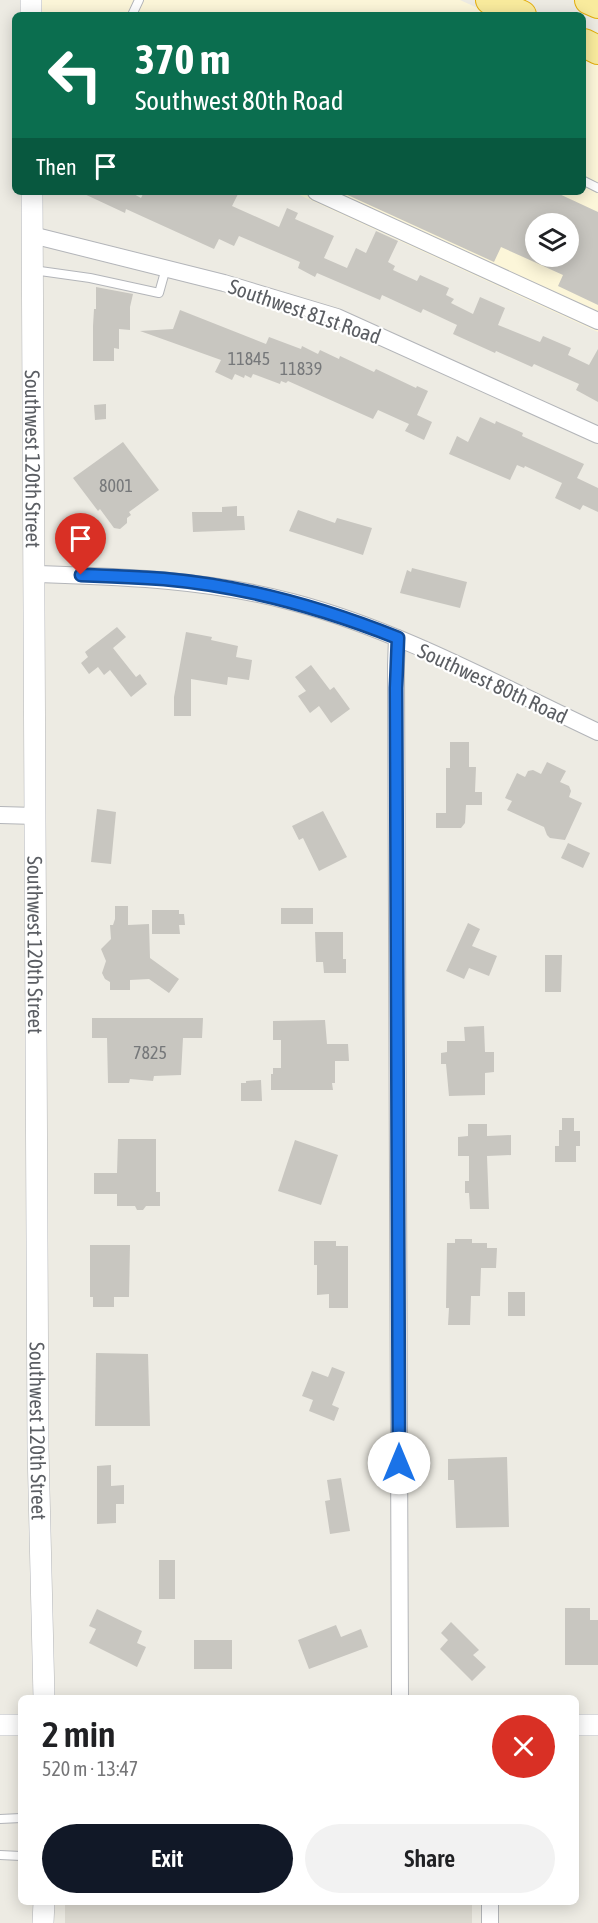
<!DOCTYPE html>
<html lang="en">
<head>
<meta charset="utf-8">
<style>
  :root { --surface:#fff; --page:#f2f2f2; --text:#202124; --muted:#757577; --accent:#111827 }
  body { margin:0; font-family:"Asap Condensed",sans-serif; background:var(--page); color:var(--text); height:100vh; display:flex; flex-direction:column; font-size:22px; white-space:nowrap }
  * { box-sizing:border-box; margin:0 }
  p { font-size:20px; color:var(--muted) }
  .icon { flex:none; width:33px; height:33px; fill:none; stroke:currentColor; stroke-width:2; stroke-linecap:round; stroke-linejoin:round }
  .map { position:relative; flex:1; overflow:hidden }
  .drawer { position:absolute; left:18px; top:1695px; width:561px; height:210px; display:flex; flex-direction:column; background:var(--surface); border-radius:9px; box-shadow:0 3px 15px #0003 }
  .drawer>* { flex:none }
  .hud { position:absolute; left:12px; top:12px; width:574px; height:183px; border-radius:9px; box-shadow:0 3px 15px #0003; background:#0b6e4f; color:#fff; overflow:hidden }
  .tools { position:absolute; left:525px; top:213px; display:grid; gap:12px }
  .tools a { display:grid; place-items:center; width:54px; height:54px; border-radius:50%; background:var(--surface); box-shadow:0 3px 15px #0003; font-size:30px }
  .pin { position:absolute; display:grid; place-items:center; width:51px; height:51px; color:#fff; margin:-62px -26px; border-radius:50% 50% 50% 0; rotate:-45deg; box-shadow:0 0 6px #0007 }
  .pin .icon { rotate:45deg }
  .me { position:absolute; width:66px; margin:-33px; rotate:0deg; stroke-linejoin:round; filter:drop-shadow(0 0 4px #0008) }
  .turn { display:flex; align-items:center; gap:21px; height:126px; padding:0 24px; font-size:27px }
  .turn .icon { width:78px; height:78px; stroke-width:2.5 }
  .turn b { display:block; font-size:42px; line-height:51px }
  .then { display:flex; align-items:center; height:57px; padding:0 24px; background:#0003; gap:12px; font-size:22px }
  .round { display:grid; place-items:center; flex:none; width:63px; height:63px; border-radius:32px; background:var(--page) }
  .summary { display:flex; align-items:center; justify-content:space-between; height:102px; padding:0 24px }
  h1 { font-size:36px; font-weight:600; line-height:45px }
  .button { display:flex; gap:12px; margin-top:auto; padding:12px 24px }
  .button a { flex:1; height:69px; border-radius:36px; background:var(--accent); color:#fff; font-size:24px; font-weight:600; line-height:69px; text-align:center }
  .button a+a { background:var(--page); color:var(--text) }
  .map>svg:first-child { display:block }
  .commercial { fill:#fcf6d9; fill-rule:evenodd }
  .education { fill:#dddad1 }
  .building { fill:#c8c6c0; fill-rule:evenodd }
  .lines { fill:none; stroke-linecap:round; stroke-linejoin:round }
  .service-casing { stroke:#b3b5b9; stroke-width:10 }
  .minor-casing { stroke:#b3b5b9; stroke-width:18 }
  .tertiary-casing { stroke:#b3b5b9; stroke-width:22 }
  .trunk-casing { stroke:#e4ae0c; stroke-width:30 }
  .service { stroke:#fff; stroke-width:8 }
  .minor { stroke:#fff; stroke-width:16 }
  .tertiary { stroke:#fff; stroke-width:21 }
  .trunk { stroke:#f9eb9d; stroke-width:28 }
  .route-casing { stroke:#114b97; stroke-width:15 }
  .route { stroke:#1a73e8; stroke-width:10 }
  .labels { text-anchor:middle; dominant-baseline:central; stroke-width:4.5; stroke-linejoin:round; paint-order:stroke }
  .number-label { font-size:18px; fill:#76787a }
  .street-label { font-size:21px; fill:#5b5e63; stroke:#fff }
</style>
</head>
<body>
<div class="map">
<svg width="598" height="1923" viewBox="0 0 598 1923">
  <rect width="100%" height="100%" fill="#edebe3"/>
  <g class="commercial">
    <polygon points="39,0 460,0 493,15 40,15"/>
    <path d="M584,57L598,64V332L293,192H584ZM536,224H568V256H536Z"/>
  </g>
  <rect class="education" x="65" y="1902" width="407" height="21"/>
  <g class="building">
    <polygon points="80,192 130,192 141,198 144,192 239,192 232,206 279,227 287,208 298,213 295,219 334,236 324,258 347,268 356,248 366,253 376,231 398,241 388,262 395,266 393,270 417,281 420,275 449,288 446,295 454,299 451,303 473,314 480,297 505,308 498,325 540,342 543,336 571,348 568,355 589,365 598,349 598,402 576,390 579,384 534,364 532,367 496,351 495,353 453,334 457,325 423,309 421,313 382,295 380,300 317,273 315,277 298,268 300,262 239,236 234,246 219,239 214,249 126,209 125,213"/>
    <path d="M341,192H555L598,212V305L558,286L563,275L501,247L494,262ZM536,224H568V256H536Z"/>
    <polygon points="96,287 133,294 130,307 130,330 119,329 119,349 114,348 114,361 93,361 93,326 94,309 96,309"/>
    <polygon points="180,310 266,344 269,337 301,349 302,346 318,354 320,350 339,359 340,356 374,372 376,369 416,388 417,386 428,391 417,415 432,422 424,440 405,431 409,424 378,410 373,419 288,381 286,383 281,381 280,384 253,374 251,378 245,375 244,378 235,374 232,380 215,372 221,360 140,331 173,329"/>
    <polygon points="106,404 106,419 95,420 94,405"/>
    <polygon points="480,417 495,424 496,421 523,433 522,436 584,464 577,478 598,488 598,512 583,505 580,510 555,498 562,483 525,466 524,468 517,465 510,480 449,454 457,436 468,442"/>
    <polygon points="123,442 159,490 129,512 131,515 127,518 127,523 120,529 114,528 100,509 98,511 73,478"/>
    <polygon points="237,506 237,516 244,516 245,530 193,532 192,512 222,512 222,507"/>
    <polygon points="298,510 335,523 337,518 372,528 363,555 289,531"/>
    <polygon points="412,568 467,582 460,608 400,593 407,570 411,572"/>
    <polygon points="117,627 126,637 113,648 136,677 140,674 147,684 131,697 110,670 104,675 98,667 89,674 81,663 88,657 85,652"/>
    <polygon points="186,632 212,637 211,640 238,646 236,657 252,660 249,680 228,677 227,685 191,679 191,716 174,716 174,697"/>
    <polygon points="311,665 330,690 334,687 350,709 331,723 319,706 310,713 298,696 306,691 295,677"/>
    <polygon points="450,742 469,742 469,767 476,767 475,792 482,792 482,805 466,805 465,823 461,828 436,828 436,813 446,813 446,768 450,768"/>
    <polygon points="547,762 566,771 560,782 569,786 571,791 569,797 582,803 565,840 550,838 547,835 544,827 507,810 512,801 505,798 517,773 525,777 528,771 533,770 541,774"/>
    <polygon points="97,809 116,812 111,864 91,862"/>
    <polygon points="323,811 347,857 319,871 303,838 299,840 292,826"/>
    <polygon points="568,843 590,853 583,868 561,858"/>
    <polygon points="115,906 128,906 128,925 149,924 150,958 179,979 169,993 149,979 130,980 130,990 110,990 110,982 105,979 102,973 106,961 101,949 111,939 110,925 113,925 115,919"/>
    <rect x="281" y="908" width="32" height="16"/>
    <polygon points="152,910 179,910 179,914 184,914 185,925 179,925 180,934 152,934"/>
    <polygon points="468,923 480,929 472,946 497,956 489,976 469,968 464,979 446,971"/>
    <polygon points="315,932 343,932 343,959 346,959 346,973 324,973 323,962 316,962"/>
    <polygon points="545,955 562,955 561,992 545,992"/>
    <polygon points="92,1018 203,1018 202,1038 183,1038 181,1075 154,1076 153,1081 130,1079 129,1083 108,1083 107,1038 92,1038"/>
    <polygon points="325,1020 327,1044 348,1044 349,1061 335,1061 335,1083 332,1083 333,1090 271,1090 271,1074 273,1074 273,1068 281,1068 281,1040 273,1040 273,1021"/>
    <polygon points="484,1026 485,1052 494,1052 494,1072 485,1073 485,1095 449,1096 446,1064 441,1064 441,1053 447,1052 447,1041 465,1041 464,1027"/>
    <polygon points="261,1080 262,1101 241,1101 241,1083 246,1083 246,1081"/>
    <polygon points="562,1118 574,1118 574,1131 580,1131 580,1146 576,1146 576,1162 555,1162 555,1146 559,1146 559,1130 562,1130"/>
    <polygon points="468,1124 487,1124 487,1136 511,1135 511,1155 487,1156 489,1209 470,1209 469,1193 465,1193 465,1181 469,1181 469,1156 458,1156 458,1137 468,1136"/>
    <polygon points="118,1139 156,1139 156,1192 160,1192 160,1206 146,1206 143,1210 137,1210 135,1206 117,1206 117,1194 94,1194 94,1173 117,1173"/>
    <polygon points="295,1140 338,1155 321,1205 278,1191"/>
    <polygon points="455,1239 472,1239 472,1243 487,1243 487,1248 497,1248 496,1268 481,1268 480,1296 471,1296 470,1325 448,1325 449,1308 446,1308 447,1243 455,1243"/>
    <polygon points="314,1241 336,1241 336,1246 348,1246 348,1308 329,1308 329,1294 317,1295 317,1265 314,1265"/>
    <polygon points="90,1245 130,1245 129,1297 114,1297 114,1307 93,1307 93,1297 90,1297"/>
    <rect x="508" y="1292" width="17" height="24"/>
    <polygon points="96,1353 148,1354 150,1426 95,1426"/>
    <polygon points="332,1367 345,1372 332,1405 339,1408 334,1421 309,1411 313,1400 302,1396 312,1371 328,1377"/>
    <polygon points="507,1457 509,1527 456,1528 454,1480 448,1480 448,1459"/>
    <polygon points="111,1465 111,1486 124,1485 124,1504 116,1504 116,1523 97,1524 97,1466"/>
    <polygon points="341,1478 350,1531 330,1534 325,1501 330,1500 327,1480"/>
    <rect x="159" y="1560" width="16" height="39"/>
    <polygon points="565,1608 590,1608 590,1620 598,1620 598,1665 565,1665"/>
    <polygon points="97,1609 142,1631 137,1643 146,1647 137,1667 89,1643 96,1629 89,1626"/>
    <polygon points="451,1622 479,1650 473,1655 486,1667 472,1681 440,1649 448,1640 441,1633"/>
    <polygon points="336,1625 341,1637 361,1629 368,1647 309,1669 298,1640"/>
    <rect x="194" y="1640" width="38" height="29"/>
  </g>
  <g class="lines">
    <defs>
      <g id="service">
        <polyline points="132,15 139,0"/>
        <polyline points="584,181 598,188"/>
        <polyline points="33,270 90,278 159,293 166,268"/>
        <polyline points="0,1819 21,1818"/>
        <polyline points="0,1855 21,1856"/>
      </g>
      <g id="minor">
        <polyline points="316,192 598,321"/>
        <polyline points="32,235 224,283 337,317 598,435"/>
        <path d="M35,574C123,577 206,579 292,602C399,630 498,685 598,732"/>
        <polyline points="397,638 396,665 400,1698"/>
        <polyline points="0,815 36,816"/>
        <polyline points="490,1923 490,1902"/>
      </g>
      <g id="tertiary">
        <polyline points="31,0 31,15"/>
        <path id="s1" d="M32,192L38,1448L44,1698"/>
        <polyline points="0,1725 21,1725"/>
        <polyline points="576,1725 598,1725"/>
        <polyline points="43,1923 44,1902"/>
      </g>
      <g id="trunk">
        <polyline points="490,0 522,15"/>
        <polyline points="589,0 598,4"/>
        <polyline points="584,43 598,50"/>
      </g>
    </defs>
    <use href="#service" class="service-casing"/>
    <use href="#minor" class="minor-casing"/>
    <use href="#tertiary" class="tertiary-casing"/>
    <use href="#trunk" class="trunk-casing"/>
    <use href="#service" class="service"/>
    <use href="#minor" class="minor"/>
    <use href="#tertiary" class="tertiary"/>
    <use href="#trunk" class="trunk"/>
  </g>
  <g class="lines">
    <defs>
      <path id="route" d="M81,575C109,576 136,577 164,579C244,586 323,608 398,638L396,688L399,1463"/>
    </defs>
    <use href="#route" class="route-casing"/>
    <use href="#route" class="route"/>
  </g>
  <g class="labels">
    <g class="number-label">
      <text x="249" y="358">11845</text>
      <text x="301" y="368">11839</text>
      <text x="116" y="485">8001</text>
      <text x="150" y="1052">7825</text>
    </g>
    <g class="street-label">
      <text transform="translate(305 311) rotate(19)">Southwest 81st Road</text>
      <text stroke="none"><textPath href="#s1" startOffset="267">Southwest 120th Street</textPath></text>
      <text transform="translate(493 683) rotate(25)">Southwest 80th Road</text>
      <text stroke="none"><textPath href="#s1" startOffset="753">Southwest 120th Street</textPath></text>
      <text stroke="none"><textPath href="#s1" startOffset="1239">Southwest 120th Street</textPath></text>
    </g>
  </g>
</svg>
<div class="tools">
<a><svg class="icon" aria-label="layers" viewBox="0 0 24 24"><path d="M12 4l9 5-9 5-9-5zM3 14l9 5 9-5"/></svg></a>
</div>
<div class="pin" style="left:81px;top:575px;background:#d93025"><svg class="icon" aria-label="arrive" viewBox="0 0 24 24"><path d="M6 21V4h12l-3 4 3 4H6"/></svg></div>
<svg class="me" style="left:399px;top:1463px" viewBox="-20 -20 40 40"><circle r="19" fill="#fff"/><path d="M0-13L10 11 0 6-10 11z" fill="#1a73e8"/></svg>
<div class="hud">
<div class="turn"><svg class="icon" aria-label="left" viewBox="0 0 24 24"><path d="M17 20v-9H6M10 6l-5 5 5 5"/></svg><div><b>370 m</b>Southwest 80th Road</div></div>
<div class="then">Then<svg class="icon" aria-label="arrive" viewBox="0 0 24 24"><path d="M6 21V4h12l-3 4 3 4H6"/></svg></div>
</div>
<section class="drawer">
<div class="summary"><div><h1>2 min</h1><p>520 m · 13:47</p></div><a class="round" style="background:#d93025;color:#fff"><svg class="icon" aria-label="close" viewBox="0 0 24 24"><path d="M6 6l12 12M18 6L6 18"/></svg></a></div>
<div class="button"><a>Exit</a><a>Share</a></div>
</section>
</div>
</body>
</html>
